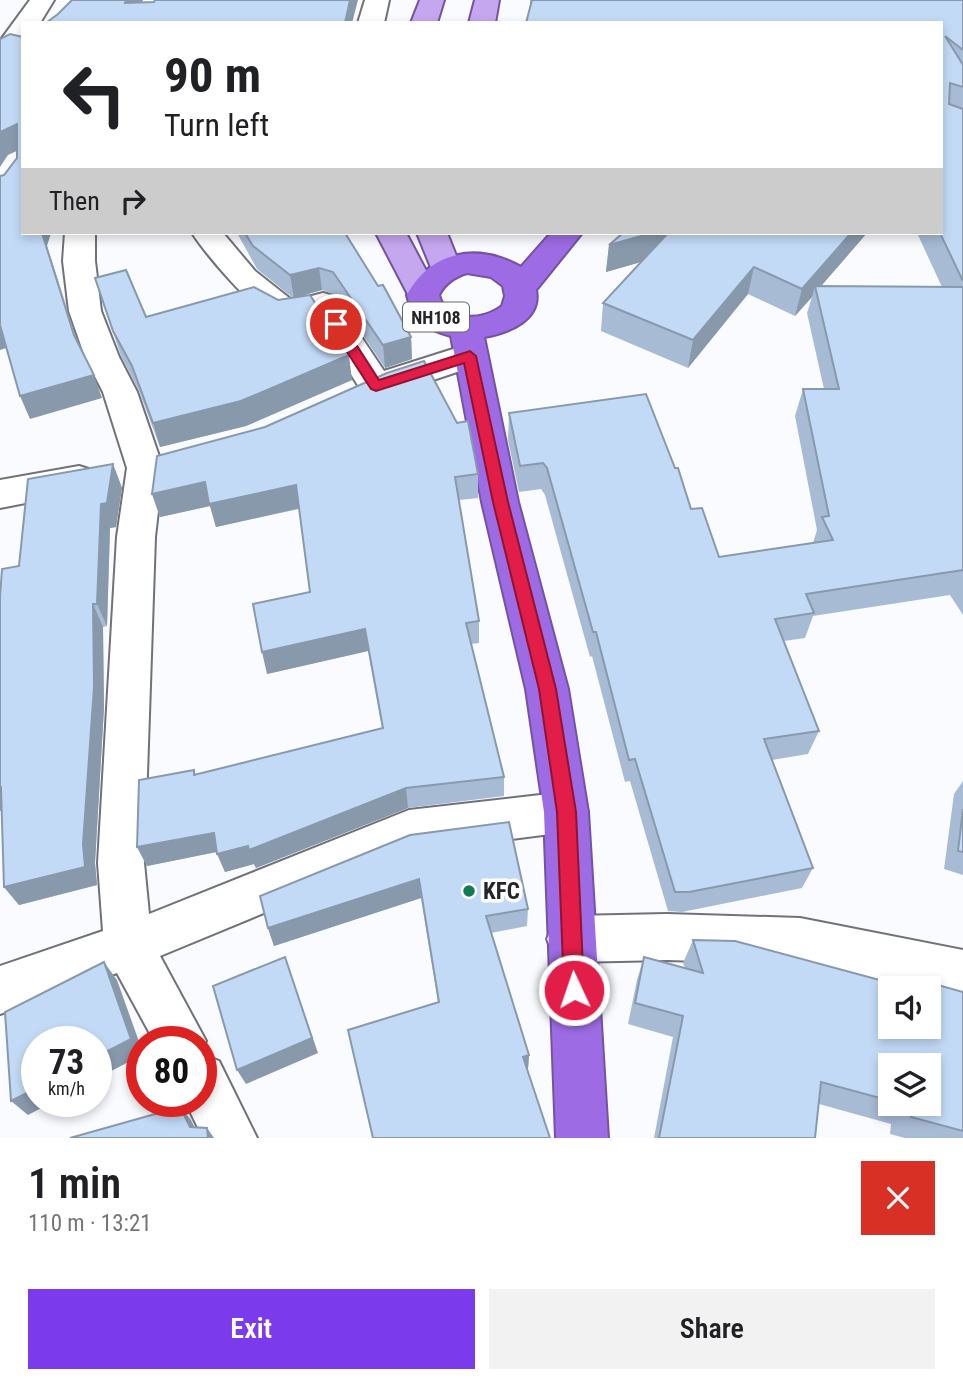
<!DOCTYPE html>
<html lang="en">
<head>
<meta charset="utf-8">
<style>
  :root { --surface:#fff; --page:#f2f2f2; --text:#202124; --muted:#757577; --accent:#7c3aed }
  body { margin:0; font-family:"Roboto Condensed",sans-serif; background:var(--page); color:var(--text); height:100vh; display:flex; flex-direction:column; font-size:26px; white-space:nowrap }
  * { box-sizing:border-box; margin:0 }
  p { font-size:23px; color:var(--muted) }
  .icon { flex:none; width:38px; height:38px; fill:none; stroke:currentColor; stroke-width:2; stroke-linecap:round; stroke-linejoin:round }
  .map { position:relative; height:1138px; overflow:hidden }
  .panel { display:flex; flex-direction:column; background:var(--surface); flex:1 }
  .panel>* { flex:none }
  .banner { position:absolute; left:21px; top:21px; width:922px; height:214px; border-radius:0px; box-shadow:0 4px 10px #0003; background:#fff; color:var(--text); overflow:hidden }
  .fabs { position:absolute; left:878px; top:976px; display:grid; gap:14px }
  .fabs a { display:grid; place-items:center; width:63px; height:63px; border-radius:0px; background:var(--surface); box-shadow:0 4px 10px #0003; font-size:35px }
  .speed { position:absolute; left:21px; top:1026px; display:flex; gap:14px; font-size:35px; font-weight:700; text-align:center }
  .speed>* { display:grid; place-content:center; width:91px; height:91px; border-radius:50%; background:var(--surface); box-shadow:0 4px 10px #0003; line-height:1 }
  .speed small { font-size:18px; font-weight:400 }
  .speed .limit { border:10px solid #d22; background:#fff; color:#111 }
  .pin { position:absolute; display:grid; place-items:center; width:60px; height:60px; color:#fff; margin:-30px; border:4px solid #fff; border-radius:50%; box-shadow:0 2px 7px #0007 }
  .me { position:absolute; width:77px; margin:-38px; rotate:357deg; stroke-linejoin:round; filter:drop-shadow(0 0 5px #0008) }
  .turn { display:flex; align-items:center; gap:24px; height:147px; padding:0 28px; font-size:32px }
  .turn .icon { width:91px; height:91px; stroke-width:2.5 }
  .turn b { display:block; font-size:49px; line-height:60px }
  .then { display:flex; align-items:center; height:66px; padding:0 28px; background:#0003; gap:14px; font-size:26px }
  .round { display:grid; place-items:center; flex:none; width:74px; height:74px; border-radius:0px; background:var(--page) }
  .overview { display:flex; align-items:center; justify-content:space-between; height:119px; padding:0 28px }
  h1 { font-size:42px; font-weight:600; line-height:52px }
  .primary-button { display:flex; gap:14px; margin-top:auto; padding:14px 28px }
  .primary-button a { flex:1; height:80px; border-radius:0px; background:var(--accent); color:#fff; font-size:28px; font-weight:600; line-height:80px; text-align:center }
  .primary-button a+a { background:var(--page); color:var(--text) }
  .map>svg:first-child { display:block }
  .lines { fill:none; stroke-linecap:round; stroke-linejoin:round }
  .minor-casing { stroke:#707279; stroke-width:4 }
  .major-casing { stroke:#7353a2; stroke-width:4 }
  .highway-casing { stroke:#7353a2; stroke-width:4 }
  .minor { fill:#fff; fill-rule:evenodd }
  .major { fill:#c4a7ef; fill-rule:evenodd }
  .highway { fill:#9d6ce4; fill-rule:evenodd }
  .wall { fill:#a8bbd4; fill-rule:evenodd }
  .shaded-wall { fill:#8899ac }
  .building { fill:#c3daf6; stroke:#8899ac; stroke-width:2 }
  .route { fill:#e11d48; stroke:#92132f; stroke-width:2 }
  .poi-dot { fill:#117b55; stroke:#fff; stroke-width:2.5 }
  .labels { text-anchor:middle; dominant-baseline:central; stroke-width:7; stroke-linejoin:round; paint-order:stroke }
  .shield { fill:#fff; stroke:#666668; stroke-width:2 }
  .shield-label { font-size:18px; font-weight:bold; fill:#242528 }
  .near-poi-label { font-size:23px; font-weight:bold; fill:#242528; stroke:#fff; text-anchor:start }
</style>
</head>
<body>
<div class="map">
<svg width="963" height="1138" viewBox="0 0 963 1138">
  <rect width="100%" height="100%" fill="#fafbfe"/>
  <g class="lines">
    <defs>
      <g id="minor">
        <polygon points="30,0 54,0 40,23 23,23 23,48 9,59 0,61 0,41"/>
        <polygon points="365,0 389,0 384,23 358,23"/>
        <polygon points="65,233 95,233 95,261 101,311 119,357 137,392 163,468 155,537 144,863 149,914 409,810 566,792 582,798 588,812 582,826 566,832 411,852 160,956 206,1041 201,1052 201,1041 154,1041 117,973 0,1014 0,966 103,931 98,863 117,537 127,468 103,392 85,357 69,311 63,261"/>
        <path d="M192,233H223L255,271L293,301L323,293L334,296L384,371L469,344L481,348L486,356L481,364L388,395L376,398L364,395L315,317C307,319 296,323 288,324C263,324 206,254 192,233Z"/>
        <polygon points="79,466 92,470 97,480 92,490 0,508 0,480"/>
        <polygon points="667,914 800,918 963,950 963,998 929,991 929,989 918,989 800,964 667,960 571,962 554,956 547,939 554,922 571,916"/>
        <polygon points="201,1054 219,1061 257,1138 203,1138 185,1101 201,1101"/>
      </g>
      <g id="major">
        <polygon points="420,0 444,0 437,23 411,23"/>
        <polygon points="475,0 499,0 495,23 469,23"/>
        <polygon points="376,233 406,233 439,295 434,302 423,306 412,302"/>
        <polygon points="417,233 447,233 461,268 456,275 445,278 434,275"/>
      </g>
      <path id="highway" d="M551,233H582L536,290C542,320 508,333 484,337L518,502L568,689L588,812L608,1138H556L544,812L526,689L482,502L451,336C428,330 412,320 407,295C431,250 478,243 521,267ZM467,273L491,277L503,286L505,296L502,306C483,321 446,323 439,295C445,283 454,277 467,273Z"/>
    </defs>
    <use href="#minor" class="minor-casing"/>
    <use href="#major" class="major-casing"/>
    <use href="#highway" class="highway-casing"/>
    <use href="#minor" class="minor"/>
    <use href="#major" class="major"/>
    <use href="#highway" class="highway"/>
  </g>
  <g class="wall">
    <polygon points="530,0 963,0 963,615 950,595 813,616 805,638 784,641 819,731 808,754 772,760 813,868 802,888 682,912 668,911 630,781 625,782 592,656 590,657 545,495 541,489 519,492 508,440 509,413 691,509 719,557 813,543 817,530 795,416 803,389 824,389 807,313 812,297 795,316 748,294 688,368 601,331 603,303 641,262 606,272 609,245 867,233 821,286 942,287 917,233 942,233 942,23 530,8"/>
    <polygon points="237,233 345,233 411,337 412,359 385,368 336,295 322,290 301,296 352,380 246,426 160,447 139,391 121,356 95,278 146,317 293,298 257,269"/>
    <polygon points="113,464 122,488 116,527 110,528 107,626 103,627 104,708 95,863 97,885 19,905 4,887 19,566"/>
    <polygon points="478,474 478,498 459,500 479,621 479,643 471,644 504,777 504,796 408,808 256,868 254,864 225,872 217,852 147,866 137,847 194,770 196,775 382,728 368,651 267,674 310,592 299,509 216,527 210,506 160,517 152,494"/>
    <polygon points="963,781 963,875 944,869 954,794"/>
    <polygon points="410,835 528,909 527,926 491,933 529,1055 528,1069 438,1002 421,898 274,946 268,928"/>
    <path d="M693,940L912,989L920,980L963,992V1138H905L890,1134L891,1124L819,1104L815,1138H654L673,1037L628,1024L637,980L644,957L685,968L683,963ZM891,989H929L891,1027ZM891,1066L929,1104H891Z"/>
  </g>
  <g class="shaded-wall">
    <polygon points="126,0 143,0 131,23 125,3"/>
    <polygon points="350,0 358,0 352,23 345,23"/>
    <polygon points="17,124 23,148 8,155 0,167 0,172 0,132"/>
    <polygon points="42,233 51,233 47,246 83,358"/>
    <polygon points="652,233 672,233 669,254 606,272 609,245"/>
    <polygon points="851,233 867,233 816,292 815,286 812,297 795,316 802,289"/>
    <polygon points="754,267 748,294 688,368 693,340"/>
    <polygon points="319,268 322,290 294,298 290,275"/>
    <polygon points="0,325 9,347 0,350"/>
    <polygon points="411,337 412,359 385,368 383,345"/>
    <polygon points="349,355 352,380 246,426 160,447 153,423"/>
    <polygon points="94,375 102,398 30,419 20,396"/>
    <polygon points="113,464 122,488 116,527 110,528 107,626 97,604 101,504"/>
    <polygon points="205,482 296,485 300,508 216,527 210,506 160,517 152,494"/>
    <polygon points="93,604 103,627 104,708 95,863 97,885 19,905 4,887 83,844"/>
    <polygon points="365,629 368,651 267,674 262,652"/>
    <polygon points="1,788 15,808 0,811 0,789"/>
    <polygon points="406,788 408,808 256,868 254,864 225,872 217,854"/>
    <polygon points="214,833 221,851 147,866 137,847"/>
    <polygon points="419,879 421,898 274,946 268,928"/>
    <polygon points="285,957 318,1053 246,1084 237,1070"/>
    <polygon points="104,962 117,980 142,1050 142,1055 96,1079 96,1057"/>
    <polygon points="529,1055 528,1069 522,1071 523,1057"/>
    <polygon points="37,1088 37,1101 55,1101 28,1115 11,1101"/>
    <polygon points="180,1107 191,1120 200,1138 190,1127"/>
    <polygon points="207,1128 214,1138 208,1138"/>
  </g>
  <g class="building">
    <polygon points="72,0 126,0 125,3 154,2 155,0 350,0 345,23 46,23 58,14"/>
    <polygon points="532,0 963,0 963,50 945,36 963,65 963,87 950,83 949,104 963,109 963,281 940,233 942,233 942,23 526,23"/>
    <polygon points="10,34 23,37 23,233 42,233 74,335 94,375 20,396 0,325 0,176 4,175 17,158 17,124 0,132 0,39"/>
    <polygon points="245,233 345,233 378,286 383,285 411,337 383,345 333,272 319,268 290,275 253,246"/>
    <polygon points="623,233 652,233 609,245"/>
    <polygon points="668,233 851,233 802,289 754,267 693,340 603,303"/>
    <polygon points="126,270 146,317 254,287 278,300 310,295 349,355 241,401 153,423 132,366 113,331 95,278"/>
    <polygon points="815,286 963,287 963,570 806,594 814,613 775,619 819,731 764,739 813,868 689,892 675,892 635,759 629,760 596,632 593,632 547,468 543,463 520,466 509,413 646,394 675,468 678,468 691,509 702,508 719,557 833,540 822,517 829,516 803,389 839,389"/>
    <polygon points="424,361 457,423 468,421 478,474 455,477 479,621 466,623 504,777 406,788 249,850 248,846 217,854 214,833 137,847 139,780 194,770 194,775 383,728 365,629 262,652 253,604 310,592 296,485 209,504 205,482 152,494 157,456 265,427 387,373"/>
    <polygon points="113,464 107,503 101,504 97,604 93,604 94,687 83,844 85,867 4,887 1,788 0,789 0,597 2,569 19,566 28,479"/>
    <polygon points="963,809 963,852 958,851"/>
    <polygon points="509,822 528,909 486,916 529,1055 523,1057 550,1138 373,1138 348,1030 439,1002 419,879 268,928 260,896 410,835"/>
    <polygon points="693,940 735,941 913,989 891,989 891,1027 929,1027 929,989 919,989 920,980 963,992 963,1131 911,1117 911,1107 902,1104 929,1104 929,1066 891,1066 891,1101 821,1082 815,1138 659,1138 683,1016 635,1003 644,957 703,973"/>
    <polygon points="285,957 312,1038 237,1070 213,986"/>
    <polygon points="104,962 131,1039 96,1057 96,1041 37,1041 37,1088 11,1101 5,1012"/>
    <polygon points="180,1107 190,1127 207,1128 208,1138 70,1138"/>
  </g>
  <polygon class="route" points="336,320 341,321 379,380 470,351 476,356 508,502 556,689 576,812 584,990 581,998 574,1001 567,998 564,990 557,812 539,689 493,502 464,363 376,391 371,389 329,324"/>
  <circle class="poi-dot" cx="469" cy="891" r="7"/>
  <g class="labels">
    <rect class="shield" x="403" y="302.5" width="66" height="29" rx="5"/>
    <g class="shield-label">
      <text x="436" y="317">NH108</text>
    </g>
    <g class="near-poi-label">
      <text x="483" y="891">KFC</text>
    </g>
  </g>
</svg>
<div class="fabs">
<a><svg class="icon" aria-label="sound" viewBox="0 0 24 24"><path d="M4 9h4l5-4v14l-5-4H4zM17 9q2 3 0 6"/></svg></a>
<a><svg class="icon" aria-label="layers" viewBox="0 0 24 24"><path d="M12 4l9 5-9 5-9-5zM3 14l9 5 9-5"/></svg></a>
</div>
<div class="speed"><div>73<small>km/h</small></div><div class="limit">80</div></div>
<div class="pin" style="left:336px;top:324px;background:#d93025"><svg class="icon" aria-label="arrive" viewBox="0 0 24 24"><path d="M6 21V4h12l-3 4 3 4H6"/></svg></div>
<svg class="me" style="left:574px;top:990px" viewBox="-20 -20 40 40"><circle r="17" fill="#e11d48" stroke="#fff" stroke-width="3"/><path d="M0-11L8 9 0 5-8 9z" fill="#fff"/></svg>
<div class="banner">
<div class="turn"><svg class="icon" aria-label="left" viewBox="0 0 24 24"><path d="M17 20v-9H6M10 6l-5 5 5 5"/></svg><div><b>90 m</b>Turn left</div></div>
<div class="then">Then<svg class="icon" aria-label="right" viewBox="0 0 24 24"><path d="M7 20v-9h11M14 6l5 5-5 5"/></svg></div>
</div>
</div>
<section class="panel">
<div class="overview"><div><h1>1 min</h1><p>110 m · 13:21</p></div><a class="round" style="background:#d93025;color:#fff"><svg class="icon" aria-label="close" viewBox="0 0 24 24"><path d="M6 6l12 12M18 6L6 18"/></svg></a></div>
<div class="primary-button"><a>Exit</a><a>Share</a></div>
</section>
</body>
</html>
